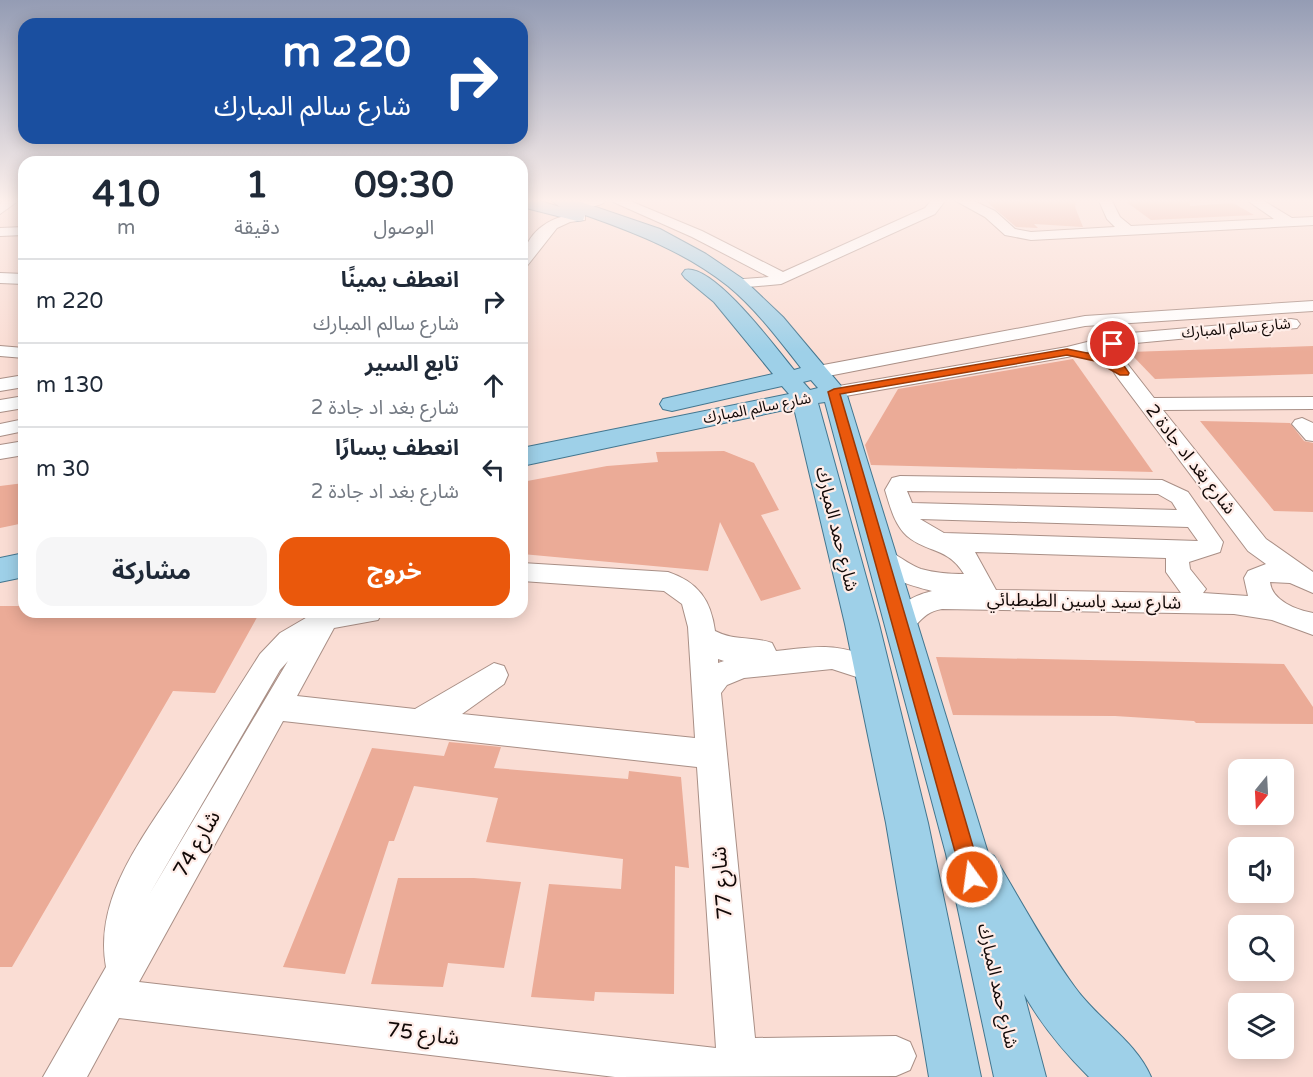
<!DOCTYPE html>
<html lang="ar">
<head>
<meta charset="utf-8">
<style>
  :root { --surface:#fff; --page:#f6f6f7; --text:#1f2937; --muted:#747a83; --line:#e0e1e3; --accent:#ea580c }
  body { margin:0; font-family:"Varela Round","Noto Sans Arabic",sans-serif; background:var(--page); color:var(--text); direction:rtl; height:100vh; display:flex; flex-direction:column; font-size:22px; white-space:nowrap }
  * { box-sizing:border-box; margin:0 }
  p { font-size:20px; color:var(--muted) }
  .icon { flex:none; width:33px; height:33px; fill:none; stroke:currentColor; stroke-width:2; stroke-linecap:round; stroke-linejoin:round }
  .map { position:relative; flex:1; overflow:hidden; direction:ltr }
  .drawer { position:absolute; left:18px; top:156px; width:510px; height:462px; display:flex; flex-direction:column; background:var(--surface); border-radius:18px; box-shadow:0 3px 15px #0003; direction:rtl }
  .drawer>* { flex:none }
  .hud { position:absolute; left:18px; top:18px; width:510px; height:126px; border-radius:18px; box-shadow:0 3px 15px #0003; direction:rtl; background:#1a4fa0; color:#fff; overflow:hidden }
  .needle { width:39px; rotate:198deg }
  .tools { position:absolute; left:1228px; top:759px; display:grid; gap:12px }
  .tools a { display:grid; place-items:center; width:66px; height:66px; border-radius:12px; background:var(--surface); box-shadow:0 3px 15px #0003; font-size:30px }
  .pin { position:absolute; display:grid; place-items:center; width:51px; height:51px; color:#fff; margin:-26px; border:3px solid #fff; border-radius:50%; box-shadow:0 2px 6px #0007 }
  .me { position:absolute; width:66px; margin:-33px; rotate:346deg; stroke-linejoin:round; filter:drop-shadow(0 0 4px #0008) }
  .turn { display:flex; align-items:center; gap:21px; height:126px; padding:0 18px; font-size:27px }
  .turn .icon { width:78px; height:78px; stroke-width:2.5 }
  .turn b { display:block; font-size:42px; line-height:51px }
  .eta { display:flex; justify-content:space-evenly; align-items:center; height:102px; text-align:center }
  .eta b { font-size:36px; font-weight:700; line-height:42px }
  .cta { display:flex; gap:12px; margin-top:auto; padding:12px 18px }
  .cta a { flex:1; height:69px; border-radius:18px; background:var(--accent); color:#fff; font-size:24px; font-weight:700; line-height:69px; text-align:center }
  .cta a+a { background:var(--page); color:var(--text) }
  ul { padding:0; list-style:none }
  li { display:flex; align-items:center; gap:18px; height:84px; padding:0 18px; border-top:2px solid var(--line) }
  li div { flex:1 }
  li b { display:block; font-size:22px }
  li em { font-style:normal }
  .map>svg:first-child { display:block }
  .building { fill:#ebab97 }
  .lines { fill:none; stroke-linecap:round; stroke-linejoin:round }
  .minor-casing { stroke:#a98f86; stroke-width:2 }
  .major-casing { stroke:#43768f; stroke-width:2 }
  .minor { fill:#fff; fill-rule:evenodd }
  .major { fill:#9ed0e8; fill-rule:evenodd }
  .route { fill:#ea580c; stroke:#983908; stroke-width:1.5 }
  .labels { text-anchor:middle; dominant-baseline:central; stroke-width:4.5; stroke-linejoin:round; paint-order:stroke }
  .far-street-label { font-size:15px; fill:#120907; stroke:#ffede8 }
  .street-label { font-size:18px; fill:#120907; stroke:#ffede8 }
  .near-street-label { font-size:21px; fill:#120907; stroke:#ffede8 }
</style>
</head>
<body>
<div class="map">
<svg width="1313" height="1077" viewBox="0 0 1313 1077">
  <rect width="100%" height="100%" fill="#faddd4"/>
  <g class="building">
    <polygon points="986,201 1076,201 1075,207 1083,227 1034,224 1038,228 1016,227"/>
    <polygon points="1125,201 1190,201 1190,206 1233,203 1254,215 1151,220"/>
    <polygon points="1313,346 1313,374 1155,379 1129,352"/>
    <polygon points="1073,359 1153,472 871,465 865,445 898,389"/>
    <polygon points="1200,421 1290,423 1304,441 1313,443 1313,512 1274,511"/>
    <polygon points="724,451 754,463 779,510 761,515 801,589 761,601 720,522 708,571 522,554 522,482 607,466 658,462 656,452"/>
    <polygon points="24,483 24,523 0,528 0,486"/>
    <polygon points="0,606 24,606 24,612 260,612 215,693 173,691 12,967 0,967"/>
    <polygon points="936,657 1284,664 1313,707 1313,724 1196,723 1194,721 1115,716 953,715"/>
    <polygon points="449,742 501,747 494,768 628,779 629,771 681,777 689,868 675,866 674,994 595,992 594,1001 531,997 549,884 621,889 623,859 486,842 498,798 414,786 394,841 389,841 345,974 283,967 372,748 444,756"/>
    <polygon points="398,878 474,878 521,882 504,968 448,963 443,987 371,984"/>
  </g>
  <g class="lines">
    <defs>
      <g id="minor">
        <polygon points="3,201 18,201 0,214 0,204"/>
        <path d="M566,201H606C598,208 577,209 566,207Z"/>
        <polygon points="611,201 630,201 702,231 783,272 925,208 931,201 945,201 935,214 781,284 736,288 728,283 730,280 769,277 692,237"/>
        <polygon points="956,201 974,201 995,211 1015,229 1031,232 1115,227 1107,219 1099,201 1112,201 1120,217 1131,226 1274,219 1248,201 1264,201 1292,218 1313,217 1313,225 1031,240 1005,235 985,217"/>
        <path d="M580,213L585,214V220L570,222L557,228L527,266L522,268C522,234 548,216 580,213Z"/>
        <polygon points="24,227 24,235 0,236 0,228"/>
        <polygon points="0,273 24,274 24,284 0,283"/>
        <polygon points="1313,301 1313,311 1085,326 818,378 809,372 818,366 1085,316"/>
        <path d="M1291,319L1297,320L1300,324L1297,328L1125,344L1121,350L1122,357L1154,398L1313,397V409L1163,410L1266,539L1313,572V593L1290,583L1270,582C1272,601 1297,610 1313,613V635L1272,620L1234,614L942,609C914,613 915,642 891,634L887,626C897,605 909,597 932,591C909,585 879,577 867,556L870,550C889,544 903,563 921,569C935,573 950,574 964,574C948,547 927,553 907,536C894,524 890,506 885,490L892,478L900,476L1162,480L1188,492L1223,542L1220,552L1189,562L1190,569L1206,589L1203,593L1248,596L1244,578L1248,571L1266,564L1248,551L1117,377L1104,357V348L1067,357L834,398L827,396L824,392L827,388L1067,347L1119,334ZM907,491L1158,494L1172,502L1177,510L912,503ZM920,519L1188,527L1198,541L944,533ZM975,552L1166,558V572L1181,593L996,590Z"/>
        <polygon points="0,346 24,348 24,358 0,356"/>
        <polygon points="24,375 24,387 0,391 0,379"/>
        <polygon points="24,396 24,408 0,412 0,400"/>
        <polygon points="1302,418 1313,423 1313,441 1306,440 1292,424 1295,420"/>
        <polygon points="24,419 24,431 0,436 0,424"/>
        <polygon points="24,441 24,455 0,459 0,445"/>
        <path d="M522,563L668,572C698,582 711,600 715,631C734,641 752,636 772,643L776,651C822,646 837,642 882,662L886,670L882,678L872,682L832,669L744,678L727,685L721,693L755,1038L896,1036L910,1042L916,1056L910,1070L896,1076L615,1077L119,1018L87,1077H43L106,967C93,896 146,834 182,777C208,736 234,695 260,654L280,633L316,612L382,613L378,620L334,628L297,696L415,709L494,663L504,666L508,675L504,684L462,714L695,738L688,627L682,604L664,591L522,581ZM718,659L724,661L718,663ZM288,661L149,895L280,670ZM283,721L697,767L716,1048L139,982Z"/>
      </g>
      <g id="major">
        <path d="M522,201H540L560,207L552,201H578L660,229L706,254L743,279L783,317L846,392L988,853L994,856C1020,899 1044,945 1074,986C1097,1019 1136,1041 1151,1077H1089C1063,1051 1042,1026 1024,994L1046,1077H994L946,854L825,402L818,403L879,624L928,823L981,1077H929L886,823L845,624L794,408L522,466V448L789,394L782,386L672,411L663,409L660,404L663,399L773,374L714,302L685,278L682,274L685,270C713,263 776,348 794,370L801,368C779,340 756,309 728,286C685,252 636,233 585,215L583,220L577,221L522,207ZM811,380L818,388L810,390L803,382Z"/>
        <polygon points="24,553 24,577 0,582 0,558"/>
      </g>
    </defs>
    <use href="#minor" class="minor-casing"/>
    <use href="#major" class="major-casing"/>
    <use href="#minor" class="minor"/>
    <use href="#major" class="major"/>
  </g>
  <linearGradient id="sky" x2="0" y2="1"><stop stop-color="#949cb4"/><stop offset="0.57" stop-color="#fdf0ec"/><stop offset="1" stop-color="#fdf0ec" stop-opacity="0"/></linearGradient>
  <rect width="1313" height="352" fill="url(#sky)"/>
  <polygon class="route" points="1113,341 1119,344 1118,357 1129,373 1128,375 1120,375 1095,361 1067,355 840,394 982,877 979,884 972,886 965,884 962,877 828,392 834,389 1067,349 1102,356 1110,360 1108,344"/>
  <g class="labels">
    <g class="far-street-label">
      <text transform="translate(1236 328) rotate(-5)">شارع سالم المبارك</text>
      <text transform="translate(757 408) rotate(-11)">شارع سالم المبارك</text>
    </g>
    <g class="street-label">
      <text transform="translate(1191 459) rotate(52)">شارع بغد اد جادة 2</text>
      <text transform="translate(837 529) rotate(76)">شارع حمد المبارك</text>
      <text transform="translate(1084 601) rotate(1)">شارع سيد ياسين الطبطبائي</text>
      <text transform="translate(998 986) rotate(77)">شارع حمد المبارك</text>
    </g>
    <g class="near-street-label">
      <text transform="translate(197 844) rotate(-60)">شارع 74</text>
      <text transform="translate(722 883) rotate(-95)">شارع 77</text>
      <text transform="translate(423 1034) rotate(7)">شارع 75</text>
    </g>
  </g>
</svg>
<div class="tools">
<a><svg class="needle" viewBox="-14 -14 28 28"><path d="M0-13l5 13h-10z" fill="#e53935"/><path d="M0 13l5-13h-10z" fill="#747a83"/></svg></a>
<a><svg class="icon" aria-label="sound" viewBox="0 0 24 24"><path d="M4 9h4l5-4v14l-5-4H4zM17 9q2 3 0 6"/></svg></a>
<a><svg class="icon" aria-label="search" viewBox="0 0 24 24"><circle cx="10" cy="10" r="6"/><path d="M15 15l6 6"/></svg></a>
<a><svg class="icon" aria-label="layers" viewBox="0 0 24 24"><path d="M12 4l9 5-9 5-9-5zM3 14l9 5 9-5"/></svg></a>
</div>
<div class="pin" style="left:1113px;top:344px;background:#d93025"><svg class="icon" aria-label="arrive" viewBox="0 0 24 24"><path d="M6 21V4h12l-3 4 3 4H6"/></svg></div>
<svg class="me" style="left:972px;top:877px" viewBox="-20 -20 40 40"><circle r="17" fill="#ea580c" stroke="#fff" stroke-width="3"/><path d="M0-11L8 9 0 5-8 9z" fill="#fff"/></svg>
<div class="hud">
<div class="turn"><svg class="icon" aria-label="right" viewBox="0 0 24 24"><path d="M7 20v-9h11M14 6l5 5-5 5"/></svg><div><b>220 m</b>شارع سالم المبارك</div></div>
</div>
<section class="drawer">
<div class="eta">
<div><b>09:30</b><p>الوصول</p></div>
<div><b>1</b><p>دقيقة</p></div>
<div><b>410</b><p>m</p></div>
</div>
<ul>
<li><svg class="icon" aria-label="right" viewBox="0 0 24 24"><path d="M7 20v-9h11M14 6l5 5-5 5"/></svg><div><b>انعطف يمينًا</b><p>شارع سالم المبارك</p></div><em>220 m</em></li>
<li><svg class="icon" aria-label="ahead" viewBox="0 0 24 24"><path d="M12 20V5M6 11l6-6 6 6"/></svg><div><b>تابع السير</b><p>شارع بغد اد جادة 2</p></div><em>130 m</em></li>
<li><svg class="icon" aria-label="left" viewBox="0 0 24 24"><path d="M17 20v-9H6M10 6l-5 5 5 5"/></svg><div><b>انعطف يسارًا</b><p>شارع بغد اد جادة 2</p></div><em>30 m</em></li>
</ul>
<div class="cta"><a>خروج</a><a>مشاركة</a></div>
</section>
</div>
</body>
</html>
